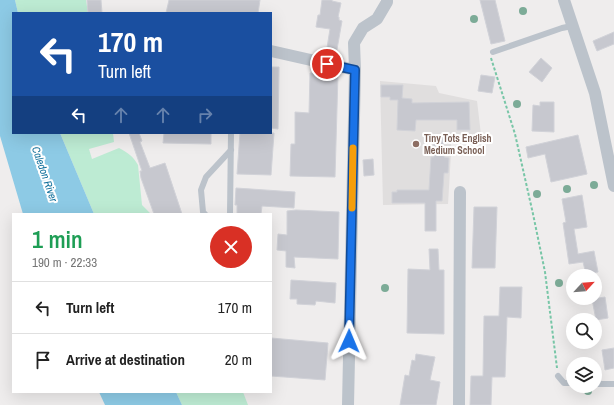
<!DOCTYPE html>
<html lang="en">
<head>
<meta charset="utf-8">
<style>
  :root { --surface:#fff; --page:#f2f2f2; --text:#222; --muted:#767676; --line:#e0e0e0 }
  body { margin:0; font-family:"Archivo Narrow",sans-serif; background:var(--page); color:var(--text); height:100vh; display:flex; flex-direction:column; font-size:15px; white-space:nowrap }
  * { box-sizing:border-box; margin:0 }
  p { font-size:13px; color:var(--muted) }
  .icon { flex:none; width:22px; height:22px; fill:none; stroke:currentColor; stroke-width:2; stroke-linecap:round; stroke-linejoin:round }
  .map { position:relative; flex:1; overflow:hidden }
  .details { position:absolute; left:12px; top:213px; width:260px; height:180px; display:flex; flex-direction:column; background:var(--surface); border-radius:0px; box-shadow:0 4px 16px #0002 }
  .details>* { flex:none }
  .banner { position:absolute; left:12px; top:12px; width:260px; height:122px; border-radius:0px; box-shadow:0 4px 16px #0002; background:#1a4fa0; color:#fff; overflow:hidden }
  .needle { width:26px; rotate:64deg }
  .buttons { position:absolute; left:566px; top:269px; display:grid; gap:8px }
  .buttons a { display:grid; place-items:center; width:36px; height:36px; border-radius:50%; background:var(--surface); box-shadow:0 4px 16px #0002; font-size:20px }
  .pin { position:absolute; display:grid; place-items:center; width:34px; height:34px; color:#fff; margin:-17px; border:2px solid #fff; border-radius:50%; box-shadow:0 1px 4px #0007 }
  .me { position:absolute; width:44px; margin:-22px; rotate:1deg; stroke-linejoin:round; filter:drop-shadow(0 0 3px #0008) }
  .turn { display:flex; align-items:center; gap:14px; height:84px; padding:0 20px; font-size:18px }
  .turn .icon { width:52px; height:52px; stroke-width:2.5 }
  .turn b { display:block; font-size:28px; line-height:34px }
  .lanes { display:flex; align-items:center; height:38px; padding:0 20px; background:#0003; justify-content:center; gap:20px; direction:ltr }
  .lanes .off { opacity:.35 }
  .round { display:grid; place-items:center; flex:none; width:42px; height:42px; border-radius:21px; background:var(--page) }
  .summary { display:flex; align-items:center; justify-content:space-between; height:68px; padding:0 20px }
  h1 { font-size:24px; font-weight:600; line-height:30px; color:#1e9e55 }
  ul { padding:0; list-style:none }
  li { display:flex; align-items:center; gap:12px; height:52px; padding:0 20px; border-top:1px solid var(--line) }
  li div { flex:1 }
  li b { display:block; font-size:15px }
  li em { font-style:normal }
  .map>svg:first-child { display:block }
  .education { fill:#e0dede }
  .green { fill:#bdebd3 }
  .water { fill:#8dcae5 }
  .building { fill:#c7c8cf; stroke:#d1d2d8 }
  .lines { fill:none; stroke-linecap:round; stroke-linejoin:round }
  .path { stroke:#78c6a7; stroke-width:2; stroke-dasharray:3 2; stroke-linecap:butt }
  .service { stroke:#bcc3cb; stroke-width:6 }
  .minor { stroke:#bcc3cb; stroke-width:12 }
  .tree { fill:#7cab97 }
  .route-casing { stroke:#114b97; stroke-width:10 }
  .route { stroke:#1a73e8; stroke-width:7 }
  .slow { stroke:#f59e0b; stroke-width:7 }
  .education-dot { fill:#8d6e63; stroke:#fff; stroke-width:1.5 }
  .labels { text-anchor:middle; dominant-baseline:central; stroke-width:4; stroke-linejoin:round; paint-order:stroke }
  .education-label { font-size:10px; font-weight:bold; fill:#785e54; stroke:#fff; text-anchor:start }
  .water-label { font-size:11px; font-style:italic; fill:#16739d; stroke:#fff }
</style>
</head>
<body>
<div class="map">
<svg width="614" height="405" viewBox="0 0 614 405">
  <rect width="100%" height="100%" fill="#efeded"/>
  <polygon class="education" points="380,81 436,86 439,93 477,101 481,135 451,134 451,153 448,204 383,205"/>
  <g class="green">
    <polygon points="15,0 86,0 88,13 18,13"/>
    <path d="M60,133H113L114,142L89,149L92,159L119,148C128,153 133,156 138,165L142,205L151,214H94Z"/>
    <polygon points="176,392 243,392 248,405 182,405"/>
  </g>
  <g class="water">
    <polygon points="0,0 15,0 18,13 13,13 13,133 60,133 94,214 23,214 0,136"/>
    <polygon points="99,392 176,392 182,405 105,405"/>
  </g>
  <g class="building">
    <polygon points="87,0 101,0 102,13 88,13"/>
    <polygon points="169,0 260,0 258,13 166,13"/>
    <polygon points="322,0 332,0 332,1 341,3 338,17 339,17 339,20 342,21 336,55 326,54 330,29 316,27 318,15 320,15"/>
    <polygon points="480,0 495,0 505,41 491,44"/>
    <polygon points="614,32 614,44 597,51 593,41"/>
    <polygon points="541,58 552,68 542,82 529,72"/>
    <polygon points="271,67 279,67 278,129 271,128"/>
    <polygon points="310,73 338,74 335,177 290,176 291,144 295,144 295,112 309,113"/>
    <polygon points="481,75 495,77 492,93 478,91"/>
    <polygon points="381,85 403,85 402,98 412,99 412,103 469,102 470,130 457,130 457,120 416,120 415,131 397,130 398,100 390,100 390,97 381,97"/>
    <polygon points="540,102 554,102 554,132 532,131 533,105 540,106"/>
    <polygon points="129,133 139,133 142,141 140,142 150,168 165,163 182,214 154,214 141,178 140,171 142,171"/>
    <polygon points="164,133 211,133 211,144 163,143"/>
    <polygon points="240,133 274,133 271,175 237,174"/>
    <polygon points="578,135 587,174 551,182 545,154 528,158 526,147"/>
    <polygon points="433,136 443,136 444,157 449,158 448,173 444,173 442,201 436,201 436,231 425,231 425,203 392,203 392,192 397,192 397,190 429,190 431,157 434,157"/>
    <polygon points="373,159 374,175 364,176 363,160"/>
    <polygon points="236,188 295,192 294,208 262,206 261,214 237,214 237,205 235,205"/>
    <polygon points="582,195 587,227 574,229 578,254 594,251 598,272 586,274 583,262 569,264 563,223 566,222 562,199"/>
    <polygon points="474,207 497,207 495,268 472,268"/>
    <polygon points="296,210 339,212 338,259 294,257 295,268 286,267 286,251 277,250 278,234 287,235 287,211"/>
    <polygon points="429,249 438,249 439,270 444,270 444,334 407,333 408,269 430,270"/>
    <polygon points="291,280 336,283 335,303 316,301 315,305 297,304 297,299 290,299"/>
    <polygon points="500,287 522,287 521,318 507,317 505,377 492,377 491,405 470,405 471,376 483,376 484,316 499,316"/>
    <polygon points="605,297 608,318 596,320 592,299"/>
    <polygon points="271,338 328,343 325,380 271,376"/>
    <polygon points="614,348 614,368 605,370 602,350"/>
    <polygon points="416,354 435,357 430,380 440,382 436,405 400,405 405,375 409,376 412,360 415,361"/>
  </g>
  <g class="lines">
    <polyline class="path" points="491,58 515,134 533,214 545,272 557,368"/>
    <g class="service">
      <polyline points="493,52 562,28 572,26"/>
      <polyline points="205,214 203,212 201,190 206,177 231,150"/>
      <polyline points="230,214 231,133"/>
      <polyline points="558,376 564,383 573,383"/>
      <polyline points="595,384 614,384"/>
    </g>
    <g class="minor">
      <polyline points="564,0 595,93 614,186"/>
      <polyline points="271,51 355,70"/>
      <polyline points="348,405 355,70 354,43 363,28 377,19 387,2 387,0"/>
      <polyline points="459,405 460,192"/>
    </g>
  </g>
  <g class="tree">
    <circle cx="523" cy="11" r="4"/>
    <circle cx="474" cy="19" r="4"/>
    <circle cx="517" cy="104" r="4"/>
    <circle cx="594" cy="185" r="4"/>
    <circle cx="567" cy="189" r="4"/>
    <circle cx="537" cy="194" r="4"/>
    <circle cx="559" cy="283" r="4"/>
    <circle cx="385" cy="288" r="4"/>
    <circle cx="588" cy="391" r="4"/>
  </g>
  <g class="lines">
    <defs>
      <polyline id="route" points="327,64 355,70 349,341"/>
    </defs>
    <use href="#route" class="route-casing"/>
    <use href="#route" class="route"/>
    <polyline class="slow" points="352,208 353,148"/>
  </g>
  <circle class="education-dot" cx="416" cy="144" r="4"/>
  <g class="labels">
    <g class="education-label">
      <text x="424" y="138">Tiny Tots English<tspan x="424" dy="12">Medium School</tspan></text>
    </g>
    <g class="water-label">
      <text transform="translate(45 174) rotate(71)">Caledon River</text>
    </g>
  </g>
</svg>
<div class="buttons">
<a><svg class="needle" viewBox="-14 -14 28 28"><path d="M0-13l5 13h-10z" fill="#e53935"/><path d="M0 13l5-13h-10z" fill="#767676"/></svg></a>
<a><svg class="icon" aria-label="search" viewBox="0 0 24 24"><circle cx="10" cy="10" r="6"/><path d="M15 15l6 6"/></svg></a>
<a><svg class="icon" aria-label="layers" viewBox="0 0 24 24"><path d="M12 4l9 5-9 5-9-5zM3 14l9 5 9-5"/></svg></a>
</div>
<div class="pin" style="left:327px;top:64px;background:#d93025"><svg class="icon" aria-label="arrive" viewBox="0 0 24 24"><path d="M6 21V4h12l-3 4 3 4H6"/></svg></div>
<svg class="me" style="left:349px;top:341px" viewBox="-20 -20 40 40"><path d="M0-17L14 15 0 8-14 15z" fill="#1a73e8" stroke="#fff" stroke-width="4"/></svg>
<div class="banner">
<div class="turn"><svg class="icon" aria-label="left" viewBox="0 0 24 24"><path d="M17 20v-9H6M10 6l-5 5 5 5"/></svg><div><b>170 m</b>Turn left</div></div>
<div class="lanes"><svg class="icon" aria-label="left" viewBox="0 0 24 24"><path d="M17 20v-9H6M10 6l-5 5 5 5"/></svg><svg class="icon off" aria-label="ahead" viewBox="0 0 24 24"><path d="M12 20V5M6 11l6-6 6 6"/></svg><svg class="icon off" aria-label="ahead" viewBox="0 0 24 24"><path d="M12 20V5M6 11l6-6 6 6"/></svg><svg class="icon off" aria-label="right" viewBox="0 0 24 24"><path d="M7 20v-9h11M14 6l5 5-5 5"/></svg></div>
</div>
<section class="details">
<div class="summary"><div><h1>1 min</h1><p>190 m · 22:33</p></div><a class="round" style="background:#d93025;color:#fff"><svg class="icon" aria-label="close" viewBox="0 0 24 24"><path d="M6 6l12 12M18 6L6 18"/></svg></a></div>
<ul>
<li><svg class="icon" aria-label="left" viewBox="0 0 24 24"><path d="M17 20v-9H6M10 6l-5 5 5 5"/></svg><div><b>Turn left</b></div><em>170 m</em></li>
<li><svg class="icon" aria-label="arrive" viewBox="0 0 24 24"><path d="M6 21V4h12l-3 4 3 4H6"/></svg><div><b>Arrive at destination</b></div><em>20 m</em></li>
</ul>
</section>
</div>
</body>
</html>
